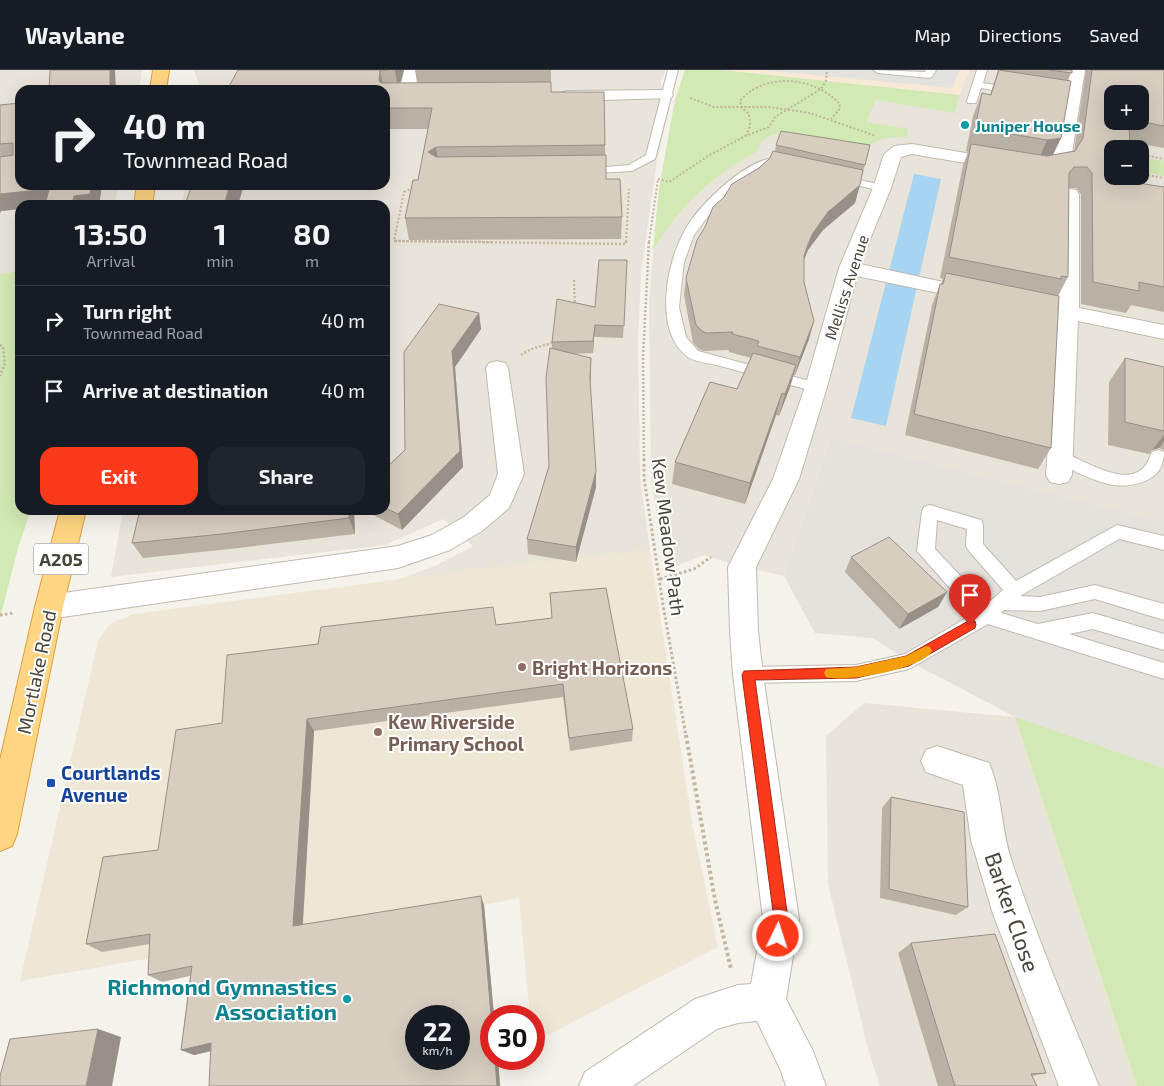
<!DOCTYPE html>
<html lang="en">
<head>
<meta charset="utf-8">
<style>
  :root { --surface:#171b24; --page:#20242c; --text:#f1f3f6; --muted:#9ea1a6; --line:#363941; --accent:#fb3a1c }
  body { margin:0; font-family:"Exo 2",sans-serif; background:var(--page); color:var(--text); height:100vh; display:flex; flex-direction:column; font-size:19px; white-space:nowrap }
  * { box-sizing:border-box; margin:0 }
  p { font-size:16px; color:var(--muted) }
  .icon { flex:none; width:28px; height:28px; fill:none; stroke:currentColor; stroke-width:2; stroke-linecap:round; stroke-linejoin:round }
  .map { position:relative; flex:1; overflow:hidden }
  .panel { position:absolute; left:15px; top:130px; width:375px; height:315px; display:flex; flex-direction:column; background:var(--surface); border-radius:15px; box-shadow:0 5px 20px #0002 }
  .panel>* { flex:none }
  .top-card { position:absolute; left:15px; top:15px; width:375px; height:105px; border-radius:15px; box-shadow:0 5px 20px #0002; background:#171b24; color:var(--text); overflow:hidden }
  .controls { position:absolute; left:1104px; top:15px; display:grid; gap:10px }
  .controls a { display:grid; place-items:center; width:45px; height:45px; border-radius:10px; background:var(--surface); box-shadow:0 5px 20px #0002; font-size:25px }
  .speed { position:absolute; left:405px; top:935px; display:flex; gap:10px; font-size:25px; font-weight:700; text-align:center }
  .speed>* { display:grid; place-content:center; width:65px; height:65px; border-radius:50%; background:var(--surface); box-shadow:0 5px 20px #0002; line-height:1 }
  .speed small { font-size:12px; font-weight:400 }
  .speed .limit { border:8px solid #d22; background:#fff; color:#111 }
  .pin { position:absolute; display:grid; place-items:center; width:42px; height:42px; color:#fff; margin:-51px -21px; border-radius:50% 50% 50% 0; rotate:-45deg; box-shadow:0 0 5px #0007 }
  .pin .icon { rotate:45deg }
  .me { position:absolute; width:55px; margin:-28px; rotate:4deg; stroke-linejoin:round; filter:drop-shadow(0 0 4px #0008) }
  .turn { display:flex; align-items:center; gap:18px; height:105px; padding:0 25px; font-size:22px }
  .turn .icon { width:65px; height:65px; stroke-width:2.5 }
  .turn b { display:block; font-size:35px; line-height:42px }
  .eta { display:flex; justify-content:space-evenly; align-items:center; height:85px; text-align:center }
  .eta b { font-size:30px; font-weight:700; line-height:35px }
  .primary-button { display:flex; gap:10px; margin-top:auto; padding:10px 25px }
  .primary-button a { flex:1; height:58px; border-radius:15px; background:var(--accent); color:#fff; font-size:20px; font-weight:700; line-height:58px; text-align:center }
  .primary-button a+a { background:var(--page); color:var(--text) }
  ul { padding:0; list-style:none }
  li { display:flex; align-items:center; gap:15px; height:70px; padding:0 25px; border-top:1px solid var(--line) }
  li div { flex:1 }
  li b { display:block; font-size:19px }
  li em { font-style:normal }
  header { display:flex; align-items:center; gap:30px; box-sizing:border-box; height:70px; padding:0 25px; background:var(--surface); border-bottom:1px solid var(--line) }
  header strong { font-size:24px }
  nav { display:flex; gap:28px; margin-inline-start:auto; font-size:18px }
  .map>svg:first-child { display:block }
  .residential { fill:#e9e4d9; fill-rule:evenodd }
  .commercial { fill:#f7e9d6 }
  .industrial { fill:#e5e1dc }
  .education { fill:#eee7d5 }
  .green { fill:#d2e9b4 }
  .parking { fill:#e4e2df }
  .water { fill:#a7d4f1 }
  .lines { fill:none; stroke-linecap:round; stroke-linejoin:round }
  .service-casing { stroke:#c1baad; stroke-width:2 }
  .minor-casing { stroke:#c1baad; stroke-width:2 }
  .trunk-casing { stroke:#dfa03b; stroke-width:2 }
  .path-far3 { stroke:#c3b59e; stroke-width:2; stroke-dasharray:2 2; stroke-linecap:butt }
  .path-far2 { stroke:#c3b59e; stroke-width:2.5; stroke-dasharray:2 2; stroke-linecap:butt }
  .path-far1 { stroke:#c3b59e; stroke-width:3; stroke-dasharray:2.5 2.5; stroke-linecap:butt }
  .path { stroke:#c3b59e; stroke-width:4; stroke-dasharray:3 3; stroke-linecap:butt }
  .service { fill:#fff; fill-rule:evenodd }
  .minor { fill:#fff; fill-rule:evenodd }
  .trunk { fill:#fed683; fill-rule:evenodd }
  .wall { fill:#b9b1a5; fill-rule:evenodd }
  .shaded-wall { fill:#969086 }
  .building { fill:#d7cec0; stroke:#969086; fill-rule:evenodd }
  .route { fill:#fb3a1c; stroke:#a32612 }
  .slow { fill:#f59e0b }
  .culture-dot { fill:#0f9aa8; stroke:#fff; stroke-width:2 }
  .education-dot { fill:#8d6e63; stroke:#fff; stroke-width:2 }
  .transit-dot { fill:#1a4fb4; stroke:#fff; stroke-width:2 }
  .labels { text-anchor:middle; dominant-baseline:central; stroke-width:4; stroke-linejoin:round; paint-order:stroke }
  .far-culture-label { font-size:16px; font-weight:bold; fill:#0d838f; stroke:#fff; text-anchor:start }
  .far-street-label { font-size:16px; fill:#4a4338; stroke:#fff }
  .shield { fill:#fff; stroke:#807b74; stroke-width:1 }
  .shield-label { font-size:18px; font-weight:bold; fill:#4a4338 }
  .street-label { font-size:19px; fill:#4a4338; stroke:#fff }
  .education-label { font-size:19px; font-weight:bold; fill:#785e54; stroke:#fff; text-anchor:start }
  .transit-label { font-size:19px; font-weight:bold; fill:#164399; stroke:#fff; text-anchor:start }
  .near-street-label { font-size:22px; fill:#4a4338; stroke:#fff }
  .near-culture-label { font-size:22px; font-weight:bold; fill:#0d838f; stroke:#fff; text-anchor:end }
</style>
</head>
<body>
<header>
<strong>Waylane</strong>
<nav><a>Map</a><a>Directions</a><a>Saved</a></nav>
</header>
<div class="map">
<svg width="1164" height="1016" viewBox="0 0 1164 1016">
  <rect width="100%" height="100%" fill="#f5f2eb"/>
  <g class="residential">
    <polygon points="0,0 142,0 139,20 20,20 20,87 0,90"/>
    <polygon points="194,0 666,0 660,11 670,35 657,91 641,203 638,273 640,408 650,480 398,510 437,495 473,476 443,449 385,475 111,507 123,440 385,440 385,135 181,135 186,115 385,115 385,20 201,20"/>
    <path d="M685,0H722L959,25L970,0H1164V452L831,367L784,506L742,497L704,485L666,500L651,410L649,231L659,119L675,30ZM1112,24H1140V51H1112ZM1112,79H1140V106H1112Z"/>
    <polygon points="0,104 20,115 119,115 114,135 20,135 20,201 0,204"/>
    <polygon points="864,633 1015,647 1137,1016 880,1016 869,983 828,814 826,666"/>
  </g>
  <polygon class="commercial" points="722,0 970,0 959,25"/>
  <polygon class="industrial" points="831,367 1164,452 1164,698 1015,647 909,591 873,568 815,563 784,506"/>
  <polygon class="education" points="650,480 692,753 718,877 534,972 534,946 530,946 519,828 484,835 163,886 20,911 98,571 110,554 133,544 478,499"/>
  <g class="green">
    <path d="M685,0H722L959,25L955,43L876,30L866,52L908,59L907,67C889,68 877,66 865,81L773,64L759,74V80C709,109 684,131 653,180L659,119L675,30Z"/>
    <polygon points="1140,88 1164,91 1164,106 1140,101"/>
    <polygon points="20,201 20,440 31,440 18,478 0,548 0,204"/>
    <polygon points="1015,647 1164,698 1164,1016 1137,1016"/>
  </g>
  <polygon class="parking" points="763,0 960,0 952,18"/>
  <polygon class="water" points="914,104 941,109 886,356 851,348"/>
  <g class="lines">
    <defs>
      <g id="service">
        <polygon points="668,0 678,0 655,89 632,101 578,104 576,102 582,99 629,95 646,85"/>
        <polygon points="873,0 925,2 926,0 936,0 932,7 929,8 878,3"/>
        <polygon points="977,0 987,0 983,13 1015,18 1020,21 1015,24 981,18 976,33 968,33 967,31"/>
        <path d="M768,89L790,94L792,96L786,99L769,96L759,100L741,113L711,142L694,165L684,192L679,237L686,267L698,281L821,314L823,317L821,320L816,322C783,313 750,304 717,295C708,293 695,292 688,287C654,263 666,197 682,166C694,139 739,96 768,89Z"/>
        <polygon points="838,105 886,116 888,118 882,121 834,110 832,108 834,106"/>
        <path d="M1158,380L1164,382C1164,392 1160,403 1151,408C1117,427 1086,406 1054,391L1052,387L1054,383L1060,381C1081,388 1126,420 1145,396C1148,393 1150,386 1152,382Z"/>
        <path d="M930,435L981,450L983,455V474L1016,511L1117,455L1164,466V480L1119,469L1020,526L1040,527L1095,515L1164,534V550L1095,529L1040,541L1004,540L1001,543L1038,554L1093,543L1164,564V580L1093,559L1069,564L1164,593V609L988,554L909,599L856,611L748,613L741,611L739,605L741,599L748,597L856,595L905,584L973,544L917,481L922,441L924,437ZM937,450L967,459L966,476L969,481L1003,520L987,534L935,479Z"/>
      </g>
      <g id="minor">
        <polygon points="404,0 420,0 415,27 413,30 401,30 399,27"/>
        <polygon points="1069,0 1085,0 1071,89 1065,100 1037,105 912,84 901,87 891,118 860,194 976,219 983,221 986,225 983,229 976,231 857,206 827,317 799,409 756,497 758,561 763,605 799,849 786,929 813,981 826,1016 786,1016 781,1001 757,951 738,953 717,959 633,1016 579,1016 585,1002 695,929 738,915 751,914 763,849 733,605 730,561 728,497 773,409 805,317 839,198 873,118 884,84 894,76 912,74 1037,95 1052,92"/>
        <polygon points="665,20 671,22 673,25 671,28 567,31 561,29 559,26 561,23 567,21"/>
        <polygon points="1070,119 1076,120 1079,124 1079,238 1164,255 1164,269 1078,251 1072,405 1068,412 1059,414 1050,412 1046,405 1057,247 1014,238 1011,233 1014,228 1021,227 1058,234 1061,124 1064,120"/>
        <polygon points="497,291 505,293 508,298 524,404 509,438 482,461 450,480 398,498 49,549 39,545 35,537 39,529 49,525 398,476 432,465 464,447 490,425 498,404 486,298 489,293"/>
        <path d="M937,676L989,693C1002,723 1001,758 1011,789C1036,866 1068,941 1099,1016H1059L993,844L971,770L963,715L926,702L921,691L926,680Z"/>
      </g>
      <g id="trunk">
        <polygon points="153,0 169,0 166,20 150,20"/>
        <polygon points="137,115 155,115 152,135 134,135"/>
        <polygon points="60,440 86,440 63,537 17,764 12,776 0,781 0,690 35,537"/>
      </g>
    </defs>
    <use href="#service" class="service-casing"/>
    <use href="#minor" class="minor-casing"/>
    <use href="#trunk" class="trunk-casing"/>
    <g class="path-far3">
      <polyline points="690,28 714,37 769,37 810,43 876,66"/>
      <path d="M746,66L750,56L749,44L742,38L740,31C765,1 815,7 840,34L839,40L831,49"/>
      <polyline points="1140,84 1164,89"/>
      <polyline points="1140,104 1164,108"/>
      <polyline points="658,109 669,112 708,86 745,66 769,57 775,47 821,19 826,11 827,0"/>
      <polyline points="413,118 404,122 394,171 492,172"/>
      <polyline points="626,172 629,119"/>
      <polyline points="649,172 658,109"/>
    </g>
    <g class="path-far2">
      <polyline points="395,171 626,174 626,171"/>
      <polyline points="574,210 575,237"/>
      <polyline points="0,275 3,277 5,293 0,306"/>
      <polyline points="521,285 531,279 555,272"/>
      <polyline points="644,390 643,287 649,171"/>
    </g>
    <g class="path-far1">
      <polyline points="644,389 644,408 663,535 686,666"/>
      <polyline points="660,509 694,499 711,487"/>
      <polyline points="0,545 14,543"/>
    </g>
    <polyline class="path" points="686,665 715,830 731,899"/>
    <use href="#service" class="service"/>
    <use href="#minor" class="minor"/>
    <use href="#trunk" class="trunk"/>
  </g>
  <g class="wall">
    <polygon points="238,0 404,0 400,13 417,13 415,0 551,0 551,22 605,75 606,109 622,147 621,169 409,170 405,148 418,110 428,59 385,59 385,20"/>
    <path d="M998,0H1072L1068,11L1061,68L1053,85L1074,81L1086,0H1164V78L1130,72L1132,112L1164,117V242L1131,235L1126,243L1081,234V124L1076,118H1069L1068,207L1058,226L1051,378L1038,399L905,365L932,235L940,214H941L943,209L940,208L963,95L968,82L966,81L973,46L982,23L990,25ZM1140,24V51H1112Z"/>
    <polygon points="20,33 20,115 102,115 99,135 20,135 20,139 1,141 0,143 0,35"/>
    <polygon points="776,75 870,75 855,133 823,160 808,180 804,190 804,212 809,269 795,305 794,305 790,317 779,346 776,345 745,434 672,414 675,392 737,319 751,288 729,282 729,280 703,281 699,279 693,273 684,225 686,208 724,127 770,88 775,81"/>
    <polygon points="627,190 623,268 594,267 593,283 573,284 591,288 590,317 596,401 596,417 576,492 528,484 527,469 549,396 552,272 595,237"/>
    <polygon points="479,243 481,259 455,297 463,397 402,460 364,440 385,440 385,399 405,380"/>
    <polygon points="1125,288 1164,297 1164,380 1159,378 1152,380 1149,384 1108,375 1109,312"/>
    <polygon points="140,440 354,440 355,464 230,479 143,488 132,473"/>
    <polygon points="851,487 947,522 938,537 899,559 845,502"/>
    <polygon points="550,523 633,659 632,671 570,681 563,627 314,661 303,854 484,835 494,946 491,946 491,989 498,989 500,1016 209,1016 211,981 194,985 181,980 190,906 162,912 148,905 150,874 102,882 86,874 158,780 222,653 496,555 552,548"/>
    <polygon points="891,727 968,837 956,845 880,828 882,738"/>
    <polygon points="911,873 1046,1003 1032,1006 1037,1016 938,1016 898,883"/>
  </g>
  <g class="shaded-wall">
    <polygon points="110,0 115,0 116,20 110,20"/>
    <polygon points="380,0 384,20 379,11"/>
    <polygon points="395,0 404,0 398,20"/>
    <polygon points="1061,68 1050,90 1037,93 1047,70"/>
    <polygon points="436,77 439,98 428,82"/>
    <polygon points="92,115 102,115 99,135 72,135 74,126"/>
    <polygon points="230,115 244,115 238,135 224,135"/>
    <polygon points="860,115 855,133 823,160 808,180 803,192 804,186 808,174 813,163 828,142"/>
    <polygon points="49,119 54,135 20,135 20,139 1,141 0,143 0,124"/>
    <polygon points="479,243 481,259 455,297 463,397 402,460 398,444 452,281"/>
    <polygon points="814,251 809,269 795,305 800,287"/>
    <polygon points="595,255 594,267 593,283 593,271"/>
    <polygon points="591,288 591,305 589,325 590,309"/>
    <polygon points="796,295 790,317 779,346 785,324"/>
    <polygon points="782,323 776,345 745,434 750,413"/>
    <polygon points="1164,365 1164,371 1159,378 1152,380"/>
    <polygon points="596,401 596,417 576,492 576,477"/>
    <polygon points="349,440 354,440 355,464 349,448"/>
    <polygon points="947,522 938,537 899,559 908,544"/>
    <polygon points="307,649 314,661 302,864 293,856"/>
    <polygon points="481,826 484,835 494,946 491,946"/>
    <polygon points="98,959 121,967 112,1016 86,1016"/>
    <polygon points="211,973 224,978 194,985 181,980"/>
    <polygon points="495,989 498,989 500,1016 497,1016"/>
  </g>
  <g class="building">
    <polygon points="50,0 110,0 110,20 49,20"/>
    <polygon points="238,0 388,0 380,0 379,11 381,13 551,12 551,22 604,22 605,75 436,77 428,82 436,87 606,85 606,109 620,109 622,147 405,148 413,110 418,110 432,38 385,38 385,20 227,20"/>
    <polygon points="999,0 1071,11 1061,68 1047,70 975,58 982,23 991,25"/>
    <polygon points="1049,0 1072,0 1072,3"/>
    <polygon points="1092,0 1164,0 1164,56 1139,51 1140,51 1140,24 1112,24 1112,51 1129,51 1130,79 1112,79 1112,106 1132,106 1132,112 1164,117 1164,217 1139,212 1139,221 1093,212 1092,103 1087,97 1074,97 1069,103 1068,207 1061,206 1061,209 949,187 971,74 1047,86 1075,81 1083,68"/>
    <polygon points="20,33 20,115 92,115 90,124 74,126 72,135 45,135 49,119 0,124 0,87 13,85 13,73 0,74 0,35"/>
    <polygon points="781,61 870,75 865,95 776,75"/>
    <polygon points="773,81 863,100 860,115 828,142 813,163 808,174 804,186 804,212 814,251 800,287 757,276 759,271 732,264 733,262 706,263 702,261 696,255 686,208 697,170 705,157 713,137 724,127 732,114 759,98 770,88"/>
    <polygon points="192,115 230,115 224,135 188,135 189,132 186,132"/>
    <polygon points="599,190 627,190 624,256 595,255 593,271 552,272 557,229 595,237"/>
    <polygon points="946,203 1059,226 1051,378 914,344 940,214 943,214"/>
    <polygon points="439,234 479,243 452,281 460,381 398,444 385,438 385,399 405,380 404,282"/>
    <polygon points="550,278 591,288 590,309 596,401 576,477 527,469 549,396 546,308"/>
    <polygon points="753,283 796,295 785,324 782,323 750,413 675,392 710,312 737,319"/>
    <polygon points="1125,288 1164,297 1164,361 1125,352"/>
    <polygon points="140,440 349,440 349,448 222,464 132,473"/>
    <polygon points="889,467 947,522 908,544 851,487"/>
    <path d="M606,518L633,659L569,668L563,614L307,649L293,856L481,826L491,946V989H495L497,1016H209L211,973L181,980L192,896L148,905L150,864L86,874L103,787L158,780L176,660L222,653L227,585L318,574L321,557L493,537L496,555L552,548L550,523ZM416,946H459V989H416Z"/>
    <polygon points="891,727 964,742 968,837 889,819"/>
    <polygon points="995,864 1046,1003 1031,1004 1037,1016 955,1016 911,873"/>
    <polygon points="98,959 86,1016 0,1016 0,1006 10,969"/>
  </g>
  <polygon class="route" points="970,550 975,551 976,555 975,558 909,596 856,608 755,610 788,849 783,871 778,873 773,871 771,866 774,849 742,605 744,601 856,597 906,586"/>
  <path class="slow" d="M926,576L930,577L932,581C923,599 844,613 826,607L824,603L826,599L856,597L906,586Z"/>
  <g class="culture-dot">
    <circle cx="965" cy="55" r="5"/>
    <circle cx="347" cy="929" r="5"/>
  </g>
  <g class="education-dot">
    <circle cx="522" cy="597" r="5"/>
    <circle cx="378" cy="662" r="5"/>
  </g>
  <rect class="transit-dot" x="46" y="708" width="10" height="10" rx="2.5"/>
  <g class="labels">
    <g class="far-culture-label">
      <text x="975" y="55">Juniper House</text>
    </g>
    <g class="far-street-label">
      <text transform="translate(846 217) rotate(-72)">Melliss Avenue</text>
    </g>
    <rect class="shield" x="33.5" y="473.5" width="55" height="31" rx="4"/>
    <g class="shield-label">
      <text x="61" y="489">A205</text>
    </g>
    <g class="street-label">
      <text transform="translate(669 467) rotate(83)">Kew Meadow Path</text>
      <text transform="translate(36 602) rotate(-78)">Mortlake Road</text>
    </g>
    <g class="education-label">
      <text x="532" y="597">Bright Horizons</text>
      <text x="388" y="651">Kew Riverside<tspan x="388" dy="22">Primary School</tspan></text>
    </g>
    <g class="transit-label">
      <text x="61" y="702">Courtlands<tspan x="61" dy="22">Avenue</tspan></text>
    </g>
    <g class="near-street-label">
      <text transform="translate(1013 842) rotate(71)">Barker Close</text>
    </g>
    <g class="near-culture-label">
      <text x="337" y="916">Richmond Gymnastics<tspan x="337" dy="25">Association</tspan></text>
    </g>
  </g>
</svg>
<div class="controls">
<a>+</a>
<a>−</a>
</div>
<div class="speed"><div>22<small>km/h</small></div><div class="limit">30</div></div>
<div class="pin" style="left:970px;top:555px;background:#d93025"><svg class="icon" aria-label="arrive" viewBox="0 0 24 24"><path d="M6 21V4h12l-3 4 3 4H6"/></svg></div>
<svg class="me" style="left:778px;top:866px" viewBox="-20 -20 40 40"><circle r="17" fill="#fb3a1c" stroke="#fff" stroke-width="3"/><path d="M0-11L8 9 0 5-8 9z" fill="#fff"/></svg>
<div class="top-card">
<div class="turn"><svg class="icon" aria-label="right" viewBox="0 0 24 24"><path d="M7 20v-9h11M14 6l5 5-5 5"/></svg><div><b>40 m</b>Townmead Road</div></div>
</div>
<section class="panel">
<div class="eta">
<div><b>13:50</b><p>Arrival</p></div>
<div><b>1</b><p>min</p></div>
<div><b>80</b><p>m</p></div>
</div>
<ul>
<li><svg class="icon" aria-label="right" viewBox="0 0 24 24"><path d="M7 20v-9h11M14 6l5 5-5 5"/></svg><div><b>Turn right</b><p>Townmead Road</p></div><em>40 m</em></li>
<li><svg class="icon" aria-label="arrive" viewBox="0 0 24 24"><path d="M6 21V4h12l-3 4 3 4H6"/></svg><div><b>Arrive at destination</b></div><em>40 m</em></li>
</ul>
<div class="primary-button"><a>Exit</a><a>Share</a></div>
</section>
</div>
</body>
</html>
